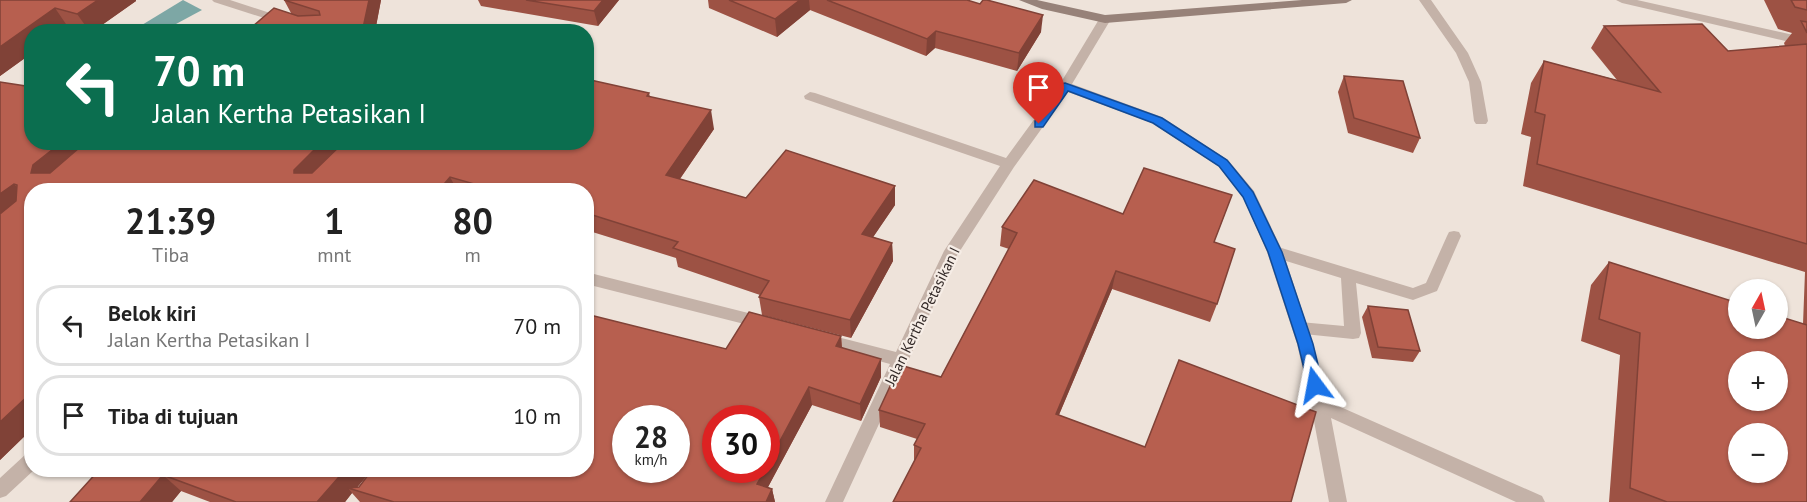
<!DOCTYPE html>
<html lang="id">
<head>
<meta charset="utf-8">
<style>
  :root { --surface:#fff; --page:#f2f2f2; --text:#222; --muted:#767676; --line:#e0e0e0 }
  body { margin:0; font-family:"PT Sans",sans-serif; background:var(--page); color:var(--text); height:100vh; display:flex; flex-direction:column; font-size:22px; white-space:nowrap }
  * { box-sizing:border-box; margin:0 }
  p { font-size:20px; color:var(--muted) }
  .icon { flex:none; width:33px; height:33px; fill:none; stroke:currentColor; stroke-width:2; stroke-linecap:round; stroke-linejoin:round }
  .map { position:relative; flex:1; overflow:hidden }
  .sheet { position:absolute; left:24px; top:183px; width:570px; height:294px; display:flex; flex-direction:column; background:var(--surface); border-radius:24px; box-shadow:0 2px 4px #0004 }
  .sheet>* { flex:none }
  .guide { position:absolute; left:24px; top:24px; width:570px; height:126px; border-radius:24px; box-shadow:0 2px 4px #0004; background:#0b6e4f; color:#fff; overflow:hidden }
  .needle { width:39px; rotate:9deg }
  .controls { position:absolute; left:1728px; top:279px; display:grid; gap:12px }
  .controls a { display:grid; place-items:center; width:60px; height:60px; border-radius:50%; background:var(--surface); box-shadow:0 2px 4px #0004; font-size:30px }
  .speed { position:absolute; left:612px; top:405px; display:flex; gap:12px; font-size:30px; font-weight:700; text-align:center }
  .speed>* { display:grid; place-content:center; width:78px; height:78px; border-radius:50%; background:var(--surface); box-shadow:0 2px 4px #0004; line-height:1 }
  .speed small { font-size:15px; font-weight:400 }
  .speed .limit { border:9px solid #d22; background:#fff; color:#111 }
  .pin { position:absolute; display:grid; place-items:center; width:51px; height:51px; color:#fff; margin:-62px -26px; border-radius:50% 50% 50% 0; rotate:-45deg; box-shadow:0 0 6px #0007 }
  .pin .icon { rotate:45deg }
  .me { position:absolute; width:66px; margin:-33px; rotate:347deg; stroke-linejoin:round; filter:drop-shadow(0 0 4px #0008) }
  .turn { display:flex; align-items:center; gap:21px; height:126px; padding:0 30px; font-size:27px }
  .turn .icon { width:78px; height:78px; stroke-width:2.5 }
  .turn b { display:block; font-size:42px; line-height:51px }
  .eta { display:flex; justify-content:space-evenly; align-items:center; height:102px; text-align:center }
  .eta b { font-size:36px; font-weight:700; line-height:42px }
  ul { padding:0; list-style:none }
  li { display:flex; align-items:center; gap:18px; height:81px; margin:0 12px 9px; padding:0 18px; border:3px solid var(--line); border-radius:24px }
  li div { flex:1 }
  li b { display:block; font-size:22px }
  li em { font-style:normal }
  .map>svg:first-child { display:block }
  .water { fill:#7da7a5 }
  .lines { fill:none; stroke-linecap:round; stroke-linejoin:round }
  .lane { fill:#c4b2a8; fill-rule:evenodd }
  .street { fill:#c4b2a8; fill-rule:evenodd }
  .secondary { fill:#978279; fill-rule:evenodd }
  .wall { fill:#9d5244; fill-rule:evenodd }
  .shaded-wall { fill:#804237 }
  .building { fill:#b75f4f; stroke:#804237; stroke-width:1.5; fill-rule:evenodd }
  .route { fill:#1a73e8; stroke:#114b97; stroke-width:1.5 }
  .labels { text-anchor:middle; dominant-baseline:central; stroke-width:4.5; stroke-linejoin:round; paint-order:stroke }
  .street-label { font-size:15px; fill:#322927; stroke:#f6ede6 }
</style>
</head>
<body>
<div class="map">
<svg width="1807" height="502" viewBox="0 0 1807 502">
  <rect width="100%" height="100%" fill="#eee3da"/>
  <polygon class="water" points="183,0 202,10 163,31 132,31"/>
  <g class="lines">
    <g class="lane">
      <polygon points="1616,0 1637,0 1807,38 1807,46 1622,3"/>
      <polygon points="1454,231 1459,232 1461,236 1437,291 1413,300 1356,283 1361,333 1359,338 1353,339 1294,333 1292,328 1294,323 1300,322 1344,326 1341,278 1270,256 1267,252 1270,248 1275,246 1413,288 1426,283 1447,236 1449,232"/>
    </g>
    <g class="street">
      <polygon points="212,0 230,0 328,32 308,32 214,2"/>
      <polygon points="1419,0 1431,0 1468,53 1481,82 1488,121 1486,124 1476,124 1474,121 1469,82 1456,53"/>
      <polygon points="1105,15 1111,19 1072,84 1162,117 1228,160 1254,191 1283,252 1313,344 1327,401 1542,496 1545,502 1516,502 1331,418 1347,502 1329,502 1311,405 1297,344 1267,252 1243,197 1218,166 1152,123 1068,92 1014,167 956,257 843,502 825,502 890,364 816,344 814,339 816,334 822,333 896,352 944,251 1000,166 805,99 804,96 810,92 815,93 1006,158 1060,84 1101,16"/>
      <polygon points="586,272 764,317 770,319 772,323 770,327 764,329 586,284"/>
      <polygon points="32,452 32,470 34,470 6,496 0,498 0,478 26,454"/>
    </g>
    <polygon class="secondary" points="1019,0 1037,0 1105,15 1302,0 1352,0 1346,3 1105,23 1042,9"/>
  </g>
  <g class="wall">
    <polygon points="0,0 136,0 136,1 92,32 68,27 62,32 32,32 32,53 0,76"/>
    <polygon points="284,0 381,0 375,31 246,32 291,13"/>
    <polygon points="478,0 619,0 598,26 481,6"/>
    <polygon points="708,0 967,0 1041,32 1017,71 935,48 926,56 810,10 777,37 709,8"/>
    <polygon points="1764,0 1807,0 1807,502 1609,502 1620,355 1581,341 1591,285 1609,262 1803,324 1805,272 1523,186 1531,137 1521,134 1531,83 1544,61 1617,80 1591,48 1604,26 1728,51 1785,46 1784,43 1792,33 1778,29"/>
    <polygon points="1344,76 1420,138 1413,153 1348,133 1338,92"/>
    <polygon points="0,82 32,142 586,142 649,93 650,97 714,129 680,179 746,198 895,186 895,205 873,237 892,243 893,261 851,338 762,315 759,297 760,295 678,267 676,258 586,230 586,190 32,190 32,429 0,460"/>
    <polygon points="1225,214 1214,242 1217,304 1210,322 1112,289 1059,415 1291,502 914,462 914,445 917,439 880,427 879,410 941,377 1009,249 1000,246 1002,227"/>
    <polygon points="1368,306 1420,351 1413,362 1372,358 1362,317"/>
    <path d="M841,336L842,347L881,377L861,421L812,405L768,487L772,489L775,502H360L352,493L345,502H210L181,491L172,502H70L99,470H371L726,349ZM371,470L359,487H357Z"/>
  </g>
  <g class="shaded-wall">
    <polygon points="98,0 136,0 136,1 92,32 90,32 77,14"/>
    <polygon points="369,0 381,0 375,32 363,28"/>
    <polygon points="603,0 619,0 598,26 594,11"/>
    <polygon points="800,0 809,0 810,10 777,37 775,19"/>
    <polygon points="55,8 68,27 62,32 32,32 32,53 0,76 0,47"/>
    <polygon points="1043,15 1041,32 1017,71 1019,53"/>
    <polygon points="936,31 935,48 926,56 927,39"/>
    <polygon points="711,110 714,129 670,193 666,175"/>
    <polygon points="62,142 101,142 50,184 31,173 33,165"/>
    <polygon points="322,142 351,142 305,188 294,173 294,170"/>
    <polygon points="450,177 457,190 439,190"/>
    <polygon points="14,184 31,203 0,225 0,194"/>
    <polygon points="895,186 895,205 863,252 862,234"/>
    <polygon points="892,243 893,261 851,338 850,320"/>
    <polygon points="1116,271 1112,289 1052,431 1056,414"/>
    <polygon points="841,336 842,354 836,346"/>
    <polygon points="881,359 881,377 861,421 860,404"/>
    <polygon points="809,387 812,405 761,500 757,484 765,470 766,470 766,467"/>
    <polygon points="32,392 32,429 0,460 0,422"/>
    <polygon points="345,470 372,470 355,490 348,488 352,493 345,502 317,502"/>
    <polygon points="163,475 181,491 172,502 140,502"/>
    <polygon points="772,489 775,502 766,502"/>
  </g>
  <g class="building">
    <polygon points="0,0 98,0 77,14 55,8 0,47"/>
    <polygon points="284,0 369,0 363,28 376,32 246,32 274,8 298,16 320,15 319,11"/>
    <polygon points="526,0 603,0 594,11"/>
    <polygon points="729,0 800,0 775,19"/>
    <polygon points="827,0 967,0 980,4 983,0 987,0 1043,15 1019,53 936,31 927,39"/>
    <polygon points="1791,0 1807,0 1807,10 1795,7"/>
    <polygon points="1801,21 1807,22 1807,33"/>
    <polygon points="1702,24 1728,51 1807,44 1807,244 1537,164 1545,115 1535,112 1544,61 1660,92 1604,26"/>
    <polygon points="1344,76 1403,81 1420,138 1354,118"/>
    <polygon points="586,79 649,93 647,96 711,110 666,175 746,198 786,150 895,186 862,234 892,243 850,320 759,297 769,281 673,248 678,242 586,213 586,190 495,190 450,177 439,190 32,190 32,392 0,422 0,214 16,201 17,185 14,184 0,194 0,82 32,87 32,142 62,142 33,165 31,173 50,173 86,142 322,142 294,170 294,173 312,173 344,142 586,142"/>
    <polygon points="1144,168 1232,195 1214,242 1235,249 1217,304 1116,271 1056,414 1145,447 1179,360 1316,412 1291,502 893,502 921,448 914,445 925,424 879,410 900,365 941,377 1017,233 1002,227 1034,180 1123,214"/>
    <path d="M1609,262L1738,303V328H1778V316L1807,325V502H1667L1630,488L1640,333L1599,319ZM1738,362H1778V400H1738ZM1738,434H1778V472H1738Z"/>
    <polygon points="1368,306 1408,310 1420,351 1378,347"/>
    <path d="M749,312L841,336L836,346L881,359L860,404L809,387L766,467V418H716V470H765L757,484L772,489L766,502H394L348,488L359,487L372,470H586V314L726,349ZM626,418H676V470H626Z"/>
    <polygon points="99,470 345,470 317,502 236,502 163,475 140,502 70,502"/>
  </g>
  <polygon class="route" points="1065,83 1162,118 1227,160 1253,192 1282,252 1313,344 1323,385 1321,389 1315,391 1310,389 1308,385 1298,344 1268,252 1243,197 1219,166 1153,123 1068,91 1043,127 1035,127 1035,121 1061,84"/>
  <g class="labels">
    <g class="street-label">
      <text transform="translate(922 316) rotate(-64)">Jalan Kertha Petasikan I</text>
    </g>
  </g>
</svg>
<div class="controls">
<a><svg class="needle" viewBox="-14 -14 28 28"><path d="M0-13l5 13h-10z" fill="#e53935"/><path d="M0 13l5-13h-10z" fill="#767676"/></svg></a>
<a>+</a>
<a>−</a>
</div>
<div class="speed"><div>28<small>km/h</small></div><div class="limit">30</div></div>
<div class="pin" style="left:1039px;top:124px;background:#d93025"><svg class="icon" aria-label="arrive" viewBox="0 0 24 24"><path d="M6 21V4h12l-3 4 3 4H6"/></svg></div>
<svg class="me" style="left:1315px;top:385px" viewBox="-20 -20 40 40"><path d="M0-17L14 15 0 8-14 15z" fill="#1a73e8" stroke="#fff" stroke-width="4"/></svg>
<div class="guide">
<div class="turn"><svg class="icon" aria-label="left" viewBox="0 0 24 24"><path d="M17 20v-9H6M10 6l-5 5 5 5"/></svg><div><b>70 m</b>Jalan Kertha Petasikan I</div></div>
</div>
<section class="sheet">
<div class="eta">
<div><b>21:39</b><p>Tiba</p></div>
<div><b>1</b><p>mnt</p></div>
<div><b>80</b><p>m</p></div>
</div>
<ul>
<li><svg class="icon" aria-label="left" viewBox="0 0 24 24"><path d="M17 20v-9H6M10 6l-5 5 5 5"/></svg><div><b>Belok kiri</b><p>Jalan Kertha Petasikan I</p></div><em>70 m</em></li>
<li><svg class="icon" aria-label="arrive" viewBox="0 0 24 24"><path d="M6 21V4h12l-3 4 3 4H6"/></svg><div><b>Tiba di tujuan</b></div><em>10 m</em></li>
</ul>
</section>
</div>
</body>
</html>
